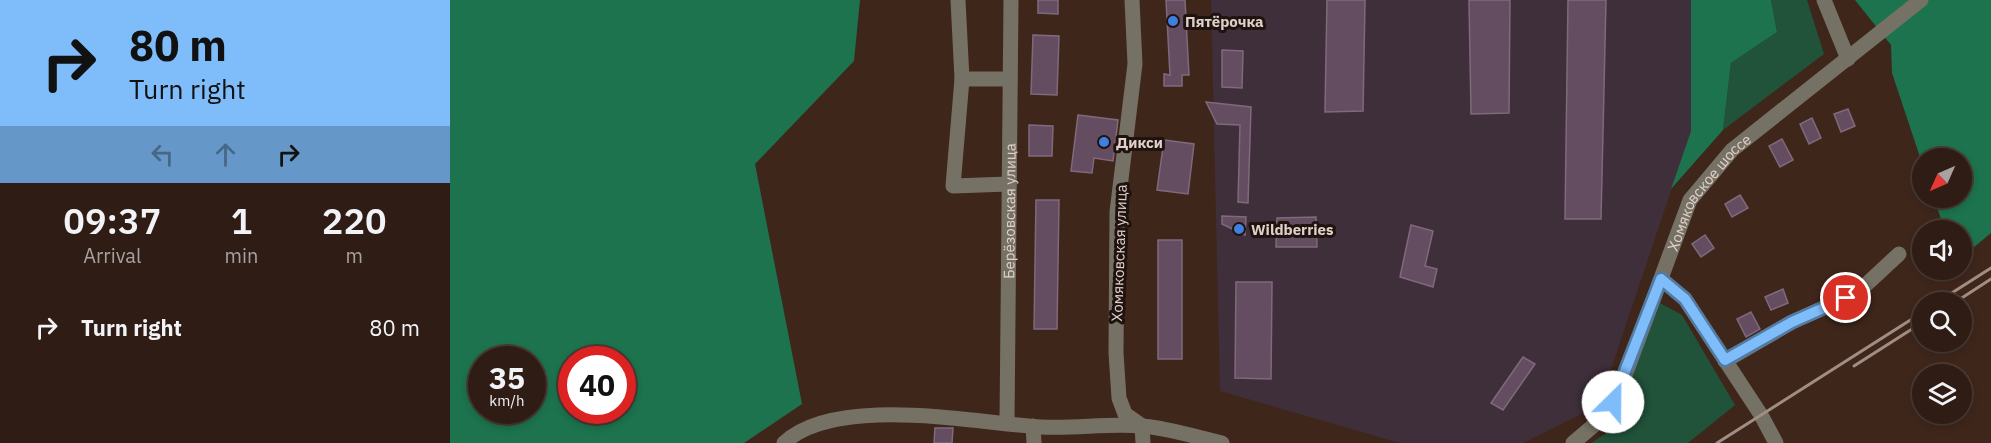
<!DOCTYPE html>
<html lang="en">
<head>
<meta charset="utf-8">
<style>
  :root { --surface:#2f1c14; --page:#37251d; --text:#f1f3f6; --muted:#a7a1a0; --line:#4a3a34 }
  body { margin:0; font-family:"IBM Plex Sans",sans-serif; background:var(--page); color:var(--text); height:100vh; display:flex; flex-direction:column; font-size:22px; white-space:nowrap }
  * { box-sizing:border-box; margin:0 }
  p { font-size:20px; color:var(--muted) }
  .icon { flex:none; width:33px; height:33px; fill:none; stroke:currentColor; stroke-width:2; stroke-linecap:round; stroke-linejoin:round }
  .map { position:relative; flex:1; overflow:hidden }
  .details { display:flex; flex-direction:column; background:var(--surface); width:450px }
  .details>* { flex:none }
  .banner { background:#7fbdfa; color:#111; overflow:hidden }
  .needle { width:39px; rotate:225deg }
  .controls { position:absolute; left:1462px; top:148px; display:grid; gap:12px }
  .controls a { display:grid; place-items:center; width:60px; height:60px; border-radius:50%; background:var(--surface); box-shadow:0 3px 9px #0003,0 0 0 2px var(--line); font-size:30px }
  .speed { position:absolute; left:18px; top:346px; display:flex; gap:12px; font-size:30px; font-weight:700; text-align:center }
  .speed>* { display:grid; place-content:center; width:78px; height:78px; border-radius:50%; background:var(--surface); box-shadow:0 3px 9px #0003,0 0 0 2px var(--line); line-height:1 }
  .speed small { font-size:15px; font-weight:400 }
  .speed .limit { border:9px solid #d22; background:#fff; color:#111 }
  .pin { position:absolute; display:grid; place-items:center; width:51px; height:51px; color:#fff; margin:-26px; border:3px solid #fff; border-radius:50%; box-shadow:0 2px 6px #0007 }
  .me { position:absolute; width:66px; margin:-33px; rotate:23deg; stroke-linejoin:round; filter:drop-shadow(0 0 4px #0008) }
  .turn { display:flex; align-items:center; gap:21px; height:126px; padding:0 30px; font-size:27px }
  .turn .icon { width:78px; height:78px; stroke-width:2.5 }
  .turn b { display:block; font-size:42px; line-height:51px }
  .lanes { display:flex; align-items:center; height:57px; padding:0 30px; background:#0003; justify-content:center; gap:30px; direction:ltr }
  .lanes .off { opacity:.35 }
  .eta { display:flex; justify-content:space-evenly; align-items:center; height:102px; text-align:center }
  .eta b { font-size:36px; font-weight:600; line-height:42px }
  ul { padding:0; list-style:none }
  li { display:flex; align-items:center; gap:18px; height:84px; padding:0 30px }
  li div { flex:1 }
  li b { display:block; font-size:22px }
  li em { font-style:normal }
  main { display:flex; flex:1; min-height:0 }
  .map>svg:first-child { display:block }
  .industrial { fill:#3f2f3b }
  .green { fill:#21523a }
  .forest { fill:#1c734d; fill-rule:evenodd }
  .building { fill:#644d60; stroke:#80697c; stroke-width:1.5 }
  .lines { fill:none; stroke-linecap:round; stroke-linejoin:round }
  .minor { stroke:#767165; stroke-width:15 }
  .rail { stroke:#a08d84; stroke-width:3 }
  .route-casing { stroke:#537ba2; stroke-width:15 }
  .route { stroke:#7fbdfa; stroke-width:10 }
  .shop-dot { fill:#3f7fe0; stroke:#1e130e; stroke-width:2 }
  .labels { text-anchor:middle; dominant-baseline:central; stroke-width:6; stroke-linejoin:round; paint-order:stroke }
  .poi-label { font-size:15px; font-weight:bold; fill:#e0d0c9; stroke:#1e130e; text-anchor:start }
  .street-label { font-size:15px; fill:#e0d0c9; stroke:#1e130e }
</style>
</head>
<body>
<main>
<section class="details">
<div class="banner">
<div class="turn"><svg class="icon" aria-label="right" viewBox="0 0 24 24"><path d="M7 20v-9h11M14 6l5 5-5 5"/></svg><div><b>80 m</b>Turn right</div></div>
<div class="lanes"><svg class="icon off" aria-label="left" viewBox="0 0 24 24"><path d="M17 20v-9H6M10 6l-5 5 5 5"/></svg><svg class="icon off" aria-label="ahead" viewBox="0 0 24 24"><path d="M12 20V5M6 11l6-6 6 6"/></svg><svg class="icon" aria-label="right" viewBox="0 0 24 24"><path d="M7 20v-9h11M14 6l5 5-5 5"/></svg></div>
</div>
<div class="eta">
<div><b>09:37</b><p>Arrival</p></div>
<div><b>1</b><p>min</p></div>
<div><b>220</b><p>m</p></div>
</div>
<ul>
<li><svg class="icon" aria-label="right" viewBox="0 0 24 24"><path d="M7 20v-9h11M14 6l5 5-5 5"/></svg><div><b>Turn right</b></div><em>80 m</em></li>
</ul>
</section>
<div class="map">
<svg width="1541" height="443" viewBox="0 0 1541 443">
  <rect width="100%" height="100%" fill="#3f261b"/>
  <polygon class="industrial" points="761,0 1241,0 1241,131 1149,405 1073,443 950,443 770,391"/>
  <g class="green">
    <polygon points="1321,0 1357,0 1374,54 1273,130 1281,63 1327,32"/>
    <polygon points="1210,303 1232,315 1285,405 1238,443 1141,443 1158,432"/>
  </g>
  <g class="forest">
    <path d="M0,0H410L404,61L305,164L352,404L294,443H0ZM32,360H82V411H32ZM122,360H172V411H122Z"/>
    <polygon points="1241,0 1321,0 1327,32 1281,63 1273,130 1221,189 1241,131"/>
    <polygon points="1405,0 1541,0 1541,233 1512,257 1512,231 1495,231 1484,198 1512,198 1512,159 1473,159 1473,166 1442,73 1441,45"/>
  </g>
  <g class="building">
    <polygon points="588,0 608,0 608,14 588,13"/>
    <polygon points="716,0 735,0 739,75 732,75 732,86 714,86 714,74 720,75"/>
    <polygon points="877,0 915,0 913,111 875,112"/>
    <polygon points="1019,0 1060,0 1059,113 1021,114"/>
    <polygon points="1118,0 1156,0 1151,219 1115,219"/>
    <polygon points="583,35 609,36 607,95 581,94"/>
    <polygon points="772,50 793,51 792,88 772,87"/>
    <polygon points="756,102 801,107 798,203 788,202 790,125 767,124"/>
    <polygon points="1398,109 1405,126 1391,132 1384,114"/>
    <polygon points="628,115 668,120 663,161 644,158 642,173 621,171"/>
    <polygon points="1362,118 1371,138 1359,144 1350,124"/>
    <polygon points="579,125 603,126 602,156 579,156"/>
    <polygon points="1332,139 1343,160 1330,167 1319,146"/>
    <polygon points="714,140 744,144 738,194 707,190"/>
    <polygon points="1290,195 1298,208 1282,217 1275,204"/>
    <polygon points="586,200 609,200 607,329 584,329"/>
    <polygon points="772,216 796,217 795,235 772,224"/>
    <polygon points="866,217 867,247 826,247 827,218"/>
    <polygon points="961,225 983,231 975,266 987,269 983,287 950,277"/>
    <polygon points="1255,235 1264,248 1251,257 1242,244"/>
    <rect x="708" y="240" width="24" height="119"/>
    <polygon points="786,282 822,282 821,379 785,378"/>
    <polygon points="1333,289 1338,303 1321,310 1315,297"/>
    <polygon points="1301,312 1310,329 1296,337 1287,319"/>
    <polygon points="1073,357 1085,364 1053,410 1041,403"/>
    <polygon points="485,428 503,428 502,443 484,443"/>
  </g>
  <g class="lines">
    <g class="minor">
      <polyline points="508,0 512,79 503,186 559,184"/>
      <polyline points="682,0 685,64 667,212 666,353 669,398 675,414 692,426"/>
      <polyline points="1374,0 1398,59"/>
      <polyline points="512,79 560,79"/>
      <polyline points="1211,279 1235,299 1311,415 1326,443"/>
      <polyline points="1275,361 1342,322 1407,293 1449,254"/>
      <path id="s1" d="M557,423L561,0"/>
      <polyline points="583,426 584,443"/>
      <polyline points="692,426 693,443"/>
      <path d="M334,443C386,394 525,423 591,427C625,429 658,423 692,426C718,428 746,437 772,443"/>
      <path id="s2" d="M1123,443L1156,415L1170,389L1240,200L1282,150L1471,0"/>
    </g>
    <g class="rail">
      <polyline points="1486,303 1541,268"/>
      <polyline points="1504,303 1541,279"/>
      <polyline points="1404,366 1473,322"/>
      <polyline points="1267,443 1473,312"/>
    </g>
  </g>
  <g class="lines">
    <defs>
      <polyline id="route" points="1163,402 1211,279 1235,299 1275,360 1342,322 1396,298"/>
    </defs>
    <use href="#route" class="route-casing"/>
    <use href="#route" class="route"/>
  </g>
  <g class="shop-dot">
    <circle cx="723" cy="21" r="6"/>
    <circle cx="654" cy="142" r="6"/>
    <circle cx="789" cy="229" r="6"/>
  </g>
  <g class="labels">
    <g class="poi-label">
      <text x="735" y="21">Пятёрочка</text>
      <text x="666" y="142">Дикси</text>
      <text x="801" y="229">Wildberries</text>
    </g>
    <g class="street-label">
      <text stroke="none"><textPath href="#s2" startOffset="291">Хомяковское шоссе</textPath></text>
      <text stroke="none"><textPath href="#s1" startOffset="212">Берёзовская улица</textPath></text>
      <text transform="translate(669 253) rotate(-88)">Хомяковская улица</text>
    </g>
  </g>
</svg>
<div class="controls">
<a><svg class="needle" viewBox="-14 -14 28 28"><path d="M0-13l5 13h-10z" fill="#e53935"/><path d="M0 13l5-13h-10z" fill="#a7a1a0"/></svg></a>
<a><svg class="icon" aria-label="sound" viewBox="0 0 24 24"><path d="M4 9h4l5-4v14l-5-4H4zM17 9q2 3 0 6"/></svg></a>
<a><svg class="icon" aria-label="search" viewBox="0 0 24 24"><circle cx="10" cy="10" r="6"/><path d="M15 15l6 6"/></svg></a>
<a><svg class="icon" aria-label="layers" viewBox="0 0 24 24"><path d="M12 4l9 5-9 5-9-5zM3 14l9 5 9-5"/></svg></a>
</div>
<div class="speed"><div>35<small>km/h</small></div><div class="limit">40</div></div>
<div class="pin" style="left:1396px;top:298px;background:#d93025"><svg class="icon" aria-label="arrive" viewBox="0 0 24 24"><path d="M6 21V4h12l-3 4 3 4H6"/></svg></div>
<svg class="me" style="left:1163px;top:402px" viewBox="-20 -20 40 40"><circle r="19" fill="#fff"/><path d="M0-13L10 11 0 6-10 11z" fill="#7fbdfa"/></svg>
</div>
</main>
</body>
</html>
